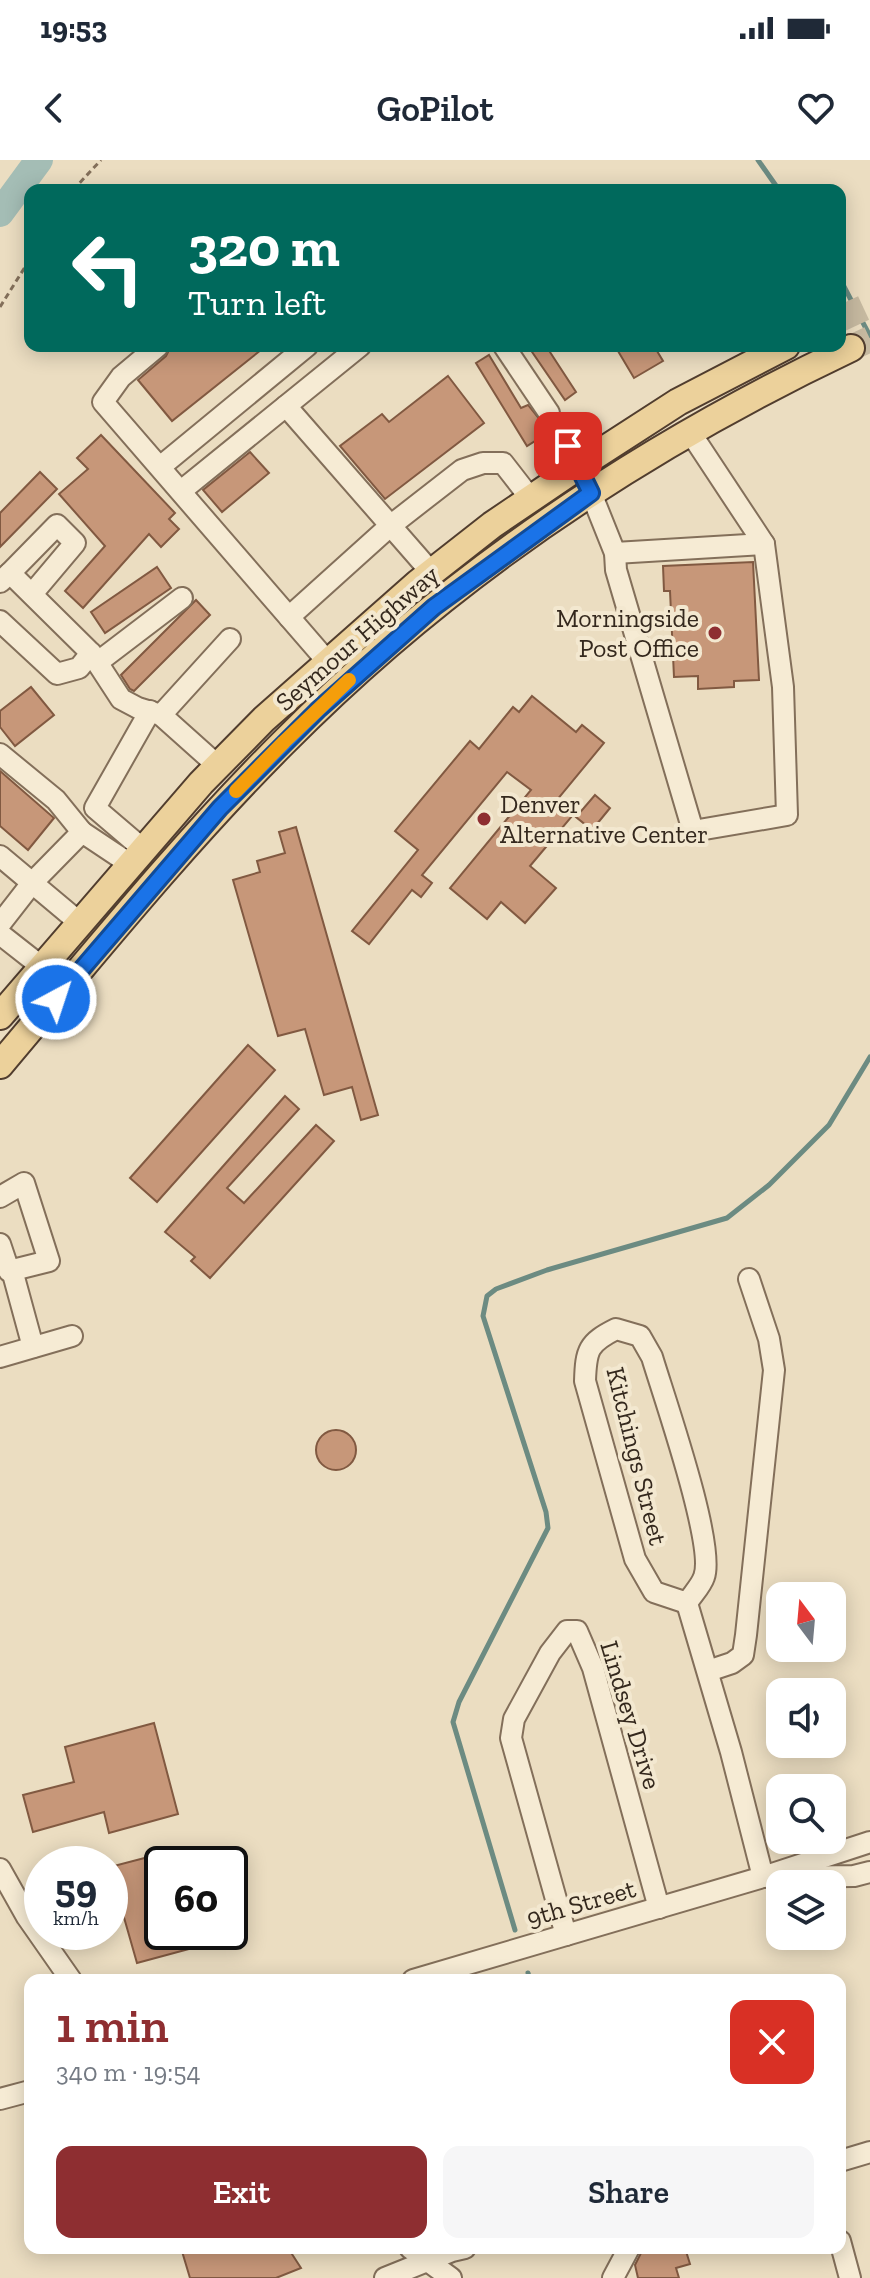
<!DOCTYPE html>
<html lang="en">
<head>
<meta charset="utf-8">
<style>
  :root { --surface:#fff; --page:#f6f6f7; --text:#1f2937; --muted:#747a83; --accent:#8e2e31 }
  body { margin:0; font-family:"Zilla Slab",serif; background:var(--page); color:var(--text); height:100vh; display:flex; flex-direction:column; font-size:30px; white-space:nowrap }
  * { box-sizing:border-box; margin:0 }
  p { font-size:26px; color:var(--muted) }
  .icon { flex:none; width:44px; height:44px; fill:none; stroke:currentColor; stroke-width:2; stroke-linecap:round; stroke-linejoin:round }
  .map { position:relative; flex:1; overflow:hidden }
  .drawer { position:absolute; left:24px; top:1814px; width:822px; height:280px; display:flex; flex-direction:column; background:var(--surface); border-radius:16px; box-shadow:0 4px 20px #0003 }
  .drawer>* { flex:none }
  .guide { position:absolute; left:24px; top:24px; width:822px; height:168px; border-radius:16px; box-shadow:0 4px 20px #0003; background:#00695c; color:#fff; overflow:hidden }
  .needle { width:52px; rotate:344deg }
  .fabs { position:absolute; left:766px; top:1422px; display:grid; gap:16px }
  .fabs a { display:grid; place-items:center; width:80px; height:80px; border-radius:16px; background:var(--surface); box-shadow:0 4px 20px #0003; font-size:40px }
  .speed { position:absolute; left:24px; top:1686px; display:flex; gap:16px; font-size:40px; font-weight:700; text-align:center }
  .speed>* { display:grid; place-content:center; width:104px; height:104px; border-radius:50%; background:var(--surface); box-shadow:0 4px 20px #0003; line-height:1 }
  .speed small { font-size:20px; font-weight:400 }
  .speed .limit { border:4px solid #111; border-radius:12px; background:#fff; color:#111 }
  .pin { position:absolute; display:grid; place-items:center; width:68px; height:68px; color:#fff; margin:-34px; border-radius:16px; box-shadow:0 4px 12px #0006 }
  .me { position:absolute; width:88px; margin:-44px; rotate:40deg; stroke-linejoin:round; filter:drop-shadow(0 0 6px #0008) }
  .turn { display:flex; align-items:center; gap:28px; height:168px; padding:0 32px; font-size:36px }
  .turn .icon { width:104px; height:104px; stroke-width:2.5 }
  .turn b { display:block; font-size:56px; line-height:68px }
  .round { display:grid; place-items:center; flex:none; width:84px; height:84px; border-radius:16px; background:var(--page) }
  .overview { display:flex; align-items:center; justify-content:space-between; height:136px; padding:0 32px }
  h1 { font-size:48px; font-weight:600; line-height:60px; color:var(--accent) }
  .primary-button { display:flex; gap:16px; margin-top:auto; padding:16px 32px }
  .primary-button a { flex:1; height:92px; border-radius:16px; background:var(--accent); color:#fff; font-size:32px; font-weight:600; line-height:92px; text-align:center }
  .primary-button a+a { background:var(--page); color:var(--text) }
  .status { display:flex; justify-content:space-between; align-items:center; height:56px; padding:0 40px; background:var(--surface); direction:ltr }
  .status svg { height:22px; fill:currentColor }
  header { display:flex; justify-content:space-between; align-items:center; height:104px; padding:0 32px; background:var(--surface); font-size:36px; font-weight:600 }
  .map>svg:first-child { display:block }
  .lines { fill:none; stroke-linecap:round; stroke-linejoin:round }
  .stream { stroke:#6c8b82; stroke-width:5 }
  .river { stroke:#a4bdb5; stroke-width:28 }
  .building { fill:#c79779; stroke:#815941; stroke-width:2 }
  .major-tunnel { stroke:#c6b9a0; stroke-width:26; stroke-dasharray:26 13; stroke-linecap:butt }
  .minor-casing { stroke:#836f5a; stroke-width:24 }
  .major-casing { stroke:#513d2e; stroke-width:30 }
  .path { stroke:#836f5a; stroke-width:3; stroke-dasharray:6 4; stroke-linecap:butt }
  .minor { stroke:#f6ebd4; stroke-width:20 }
  .major { stroke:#ecd19b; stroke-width:26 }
  .route-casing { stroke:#114b97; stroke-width:20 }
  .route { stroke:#1a73e8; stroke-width:14 }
  .slow { stroke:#f59e0b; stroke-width:14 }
  .poi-dot { fill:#8e2e31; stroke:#f3e8d0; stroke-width:3 }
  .labels { text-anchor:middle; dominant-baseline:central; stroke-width:8; stroke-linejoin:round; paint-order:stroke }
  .poi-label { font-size:26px; fill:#34281d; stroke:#f3e8d0; text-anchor:end }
  .street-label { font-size:26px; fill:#34281d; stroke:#f3e8d0 }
</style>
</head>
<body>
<div class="status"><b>19:53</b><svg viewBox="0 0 49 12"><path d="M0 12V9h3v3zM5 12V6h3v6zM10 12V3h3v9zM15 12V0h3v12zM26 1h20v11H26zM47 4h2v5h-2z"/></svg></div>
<header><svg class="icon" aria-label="back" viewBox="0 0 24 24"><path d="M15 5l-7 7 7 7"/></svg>GoPilot<svg class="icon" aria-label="heart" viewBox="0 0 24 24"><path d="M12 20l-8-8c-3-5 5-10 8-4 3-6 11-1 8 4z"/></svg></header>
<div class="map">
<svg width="870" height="2118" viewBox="0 0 870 2118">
  <rect width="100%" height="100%" fill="#ebddc1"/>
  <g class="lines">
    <g class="stream">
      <polyline points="758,0 779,30"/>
      <polyline points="840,119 870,176"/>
      <polyline points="515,1770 453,1562 459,1542 548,1368 546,1352 483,1156 487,1136 496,1129 547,1110 727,1058 769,1025 829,965 870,897"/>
      <polyline points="528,1813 530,1820"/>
    </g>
    <polyline class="river" points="0,53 39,0"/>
  </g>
  <g class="building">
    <polygon points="171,186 266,186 172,261 138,220 166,196"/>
    <polygon points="528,186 546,186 576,232 565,240"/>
    <polygon points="615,186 654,186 663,201 634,218"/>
    <polygon points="489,195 521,248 528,245 544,265 546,274 527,286 476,203"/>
    <polygon points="448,216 484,263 385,339 340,286 382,254 389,262"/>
    <polygon points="101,275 175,353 169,359 179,369 161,387 149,374 83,448 65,431 105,386 59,334 88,309 77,298"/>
    <polygon points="250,292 269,313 222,352 203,330"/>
    <polygon points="40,312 57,329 0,387 0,353"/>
    <polygon points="753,402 759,520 734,521 734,527 698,529 698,516 674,517 670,431 664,431 663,406"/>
    <polygon points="157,407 171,428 105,473 91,452"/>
    <polygon points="196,440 210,455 134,531 130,529 121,515"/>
    <polygon points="31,527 54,555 15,586 0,567 0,551"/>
    <polygon points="532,536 576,572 582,565 604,583 556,641 573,655 530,706 556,728 525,763 501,742 487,759 450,728 531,630 507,612 422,715 432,723 421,737 412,730 369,784 352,771 418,690 395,671 470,581 479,589 513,547 519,552"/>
    <polygon points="0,611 54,658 28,690 0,666"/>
    <polygon points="595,635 610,648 592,670 576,657"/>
    <polygon points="296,667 378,955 361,960 352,927 324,935 305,869 278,876 233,720 260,712 257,701 285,693 279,672"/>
    <polygon points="248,885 275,910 157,1042 130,1018"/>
    <polygon points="285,936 299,949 227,1028 244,1043 316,965 334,981 210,1118 191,1101 195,1097 165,1072"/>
    <circle cx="336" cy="1290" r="20"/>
    <polygon points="154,1563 178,1654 109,1673 104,1652 33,1672 23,1635 74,1622 65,1587"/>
    <polygon points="156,1695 162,1717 162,1772 236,1772 237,1776 137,1803 123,1754 110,1758 110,1707"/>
    <polygon points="181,2088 288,2088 301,2108 276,2118 190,2118"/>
    <polygon points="657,2088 685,2088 690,2104 676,2108 679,2118 638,2118 635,2105 641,2093"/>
  </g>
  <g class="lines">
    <g class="major-tunnel">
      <polyline points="840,159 870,145"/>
      <polyline points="851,188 870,179"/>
    </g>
    <defs>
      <g id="minor">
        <polyline points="158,186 121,217 103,242 327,501"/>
        <polyline points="504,186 549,253"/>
        <polyline points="286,246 431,412"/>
        <polyline points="557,267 579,306"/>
        <polyline points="160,307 307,186"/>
        <polyline points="181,331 360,186"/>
        <polyline points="591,333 615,393 616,410 693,671 787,655 783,527 764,384 690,272"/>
        <polyline points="615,393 764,384"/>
        <polyline points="10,413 57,365 75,383 32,434"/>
        <polyline points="0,422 10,413 91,493 121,539 138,548 161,555 218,606"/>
        <polyline points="289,457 390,366 462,310 483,303 503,303 531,339"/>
        <polyline points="0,461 57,514 79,508 91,493"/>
        <polyline points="98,502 182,438"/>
        <polyline points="161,555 230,479"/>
        <polyline points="0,594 56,640 82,672"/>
        <polyline points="143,689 95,648 150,551"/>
        <polyline points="0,696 80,763"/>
        <polyline points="0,764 32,723 82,672 130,704"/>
        <polyline points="0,774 42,807"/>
        <polyline points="0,1037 24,1023 49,1101 9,1111 0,1084"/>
        <polyline points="12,1110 33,1187"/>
        <path d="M616,1169L640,1176L652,1197C664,1237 716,1386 704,1417C701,1426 692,1435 687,1443L654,1432L635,1399L585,1221C586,1190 588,1183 616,1169Z"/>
        <polyline points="0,1197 72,1176"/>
        <polyline points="687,1443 731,1592 763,1717"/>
        <polyline points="708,1511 732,1503 743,1495 746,1475 774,1210 769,1179 749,1119"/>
        <polyline points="0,1709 27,1757 71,1820"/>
        <polyline points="783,1717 854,1716 870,1712"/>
        <polyline points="566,1775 511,1578 514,1559 550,1493 567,1471 577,1471 593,1508 659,1748"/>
        <polyline points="413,1820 763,1717 870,1682"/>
        <polyline points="0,1939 30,1931"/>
        <polyline points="840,2001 870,1992"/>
        <polyline points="840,2081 850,2118"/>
        <polyline points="410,2088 451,2118"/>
        <polyline points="385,2118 452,2091 465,2088"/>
        <polyline points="613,2118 629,2088"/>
      </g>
      <g id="major">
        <polyline points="0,856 201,623 264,559 418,423 492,365 579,306 678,242 786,186"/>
        <path d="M0,905C92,796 182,684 283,583C446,418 642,287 851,188"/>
      </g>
    </defs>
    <use href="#minor" class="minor-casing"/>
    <use href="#major" class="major-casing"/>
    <g class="path">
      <polyline points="73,30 101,0"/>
      <polyline points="0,147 30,99"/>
    </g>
    <use href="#minor" class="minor"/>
    <use href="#major" class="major"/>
  </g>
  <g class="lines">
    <defs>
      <polyline id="route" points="56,839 220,648 319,549 434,447 591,333 568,286"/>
    </defs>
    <use href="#route" class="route-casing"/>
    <use href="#route" class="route"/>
    <polyline class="slow" points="236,631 284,582 349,520"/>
  </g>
  <g class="poi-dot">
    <circle cx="715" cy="473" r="8"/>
    <circle cx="484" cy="659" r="8"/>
  </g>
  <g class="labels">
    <g class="poi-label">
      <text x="699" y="458">Morningside<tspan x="699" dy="30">Post Office</tspan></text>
      <text x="500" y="644" text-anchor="start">Denver<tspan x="500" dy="30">Alternative Center</tspan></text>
    </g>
    <g class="street-label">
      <text transform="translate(357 478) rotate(-41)">Seymour Highway</text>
      <text transform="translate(637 1296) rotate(76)">Kitchings Street</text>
      <text transform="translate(631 1555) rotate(73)">Lindsey Drive</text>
      <text transform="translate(581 1743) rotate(-16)">9th Street</text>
    </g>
  </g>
</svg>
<div class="fabs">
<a><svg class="needle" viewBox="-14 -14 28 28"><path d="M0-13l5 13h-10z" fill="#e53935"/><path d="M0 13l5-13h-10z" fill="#747a83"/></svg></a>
<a><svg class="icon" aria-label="sound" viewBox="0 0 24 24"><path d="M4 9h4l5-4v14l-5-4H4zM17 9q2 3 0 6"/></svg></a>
<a><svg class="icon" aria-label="search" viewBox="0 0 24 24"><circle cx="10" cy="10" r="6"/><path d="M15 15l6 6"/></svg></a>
<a><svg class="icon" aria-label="layers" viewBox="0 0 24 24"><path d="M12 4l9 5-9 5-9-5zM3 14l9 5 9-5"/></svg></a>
</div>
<div class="speed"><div>59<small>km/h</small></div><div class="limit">60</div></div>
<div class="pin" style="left:568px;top:286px;background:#d93025"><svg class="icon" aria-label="arrive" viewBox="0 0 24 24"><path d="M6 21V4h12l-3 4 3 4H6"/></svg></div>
<svg class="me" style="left:56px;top:839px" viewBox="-20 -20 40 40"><circle r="17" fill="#1a73e8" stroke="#fff" stroke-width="3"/><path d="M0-11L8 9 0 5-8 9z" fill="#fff"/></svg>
<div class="guide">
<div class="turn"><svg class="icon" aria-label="left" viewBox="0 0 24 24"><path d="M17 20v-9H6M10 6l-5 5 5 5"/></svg><div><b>320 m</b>Turn left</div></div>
</div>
<section class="drawer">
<div class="overview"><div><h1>1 min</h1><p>340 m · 19:54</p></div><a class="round" style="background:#d93025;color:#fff"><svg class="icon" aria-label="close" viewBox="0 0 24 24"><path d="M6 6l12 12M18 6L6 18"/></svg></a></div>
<div class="primary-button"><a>Exit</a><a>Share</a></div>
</section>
</div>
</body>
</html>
